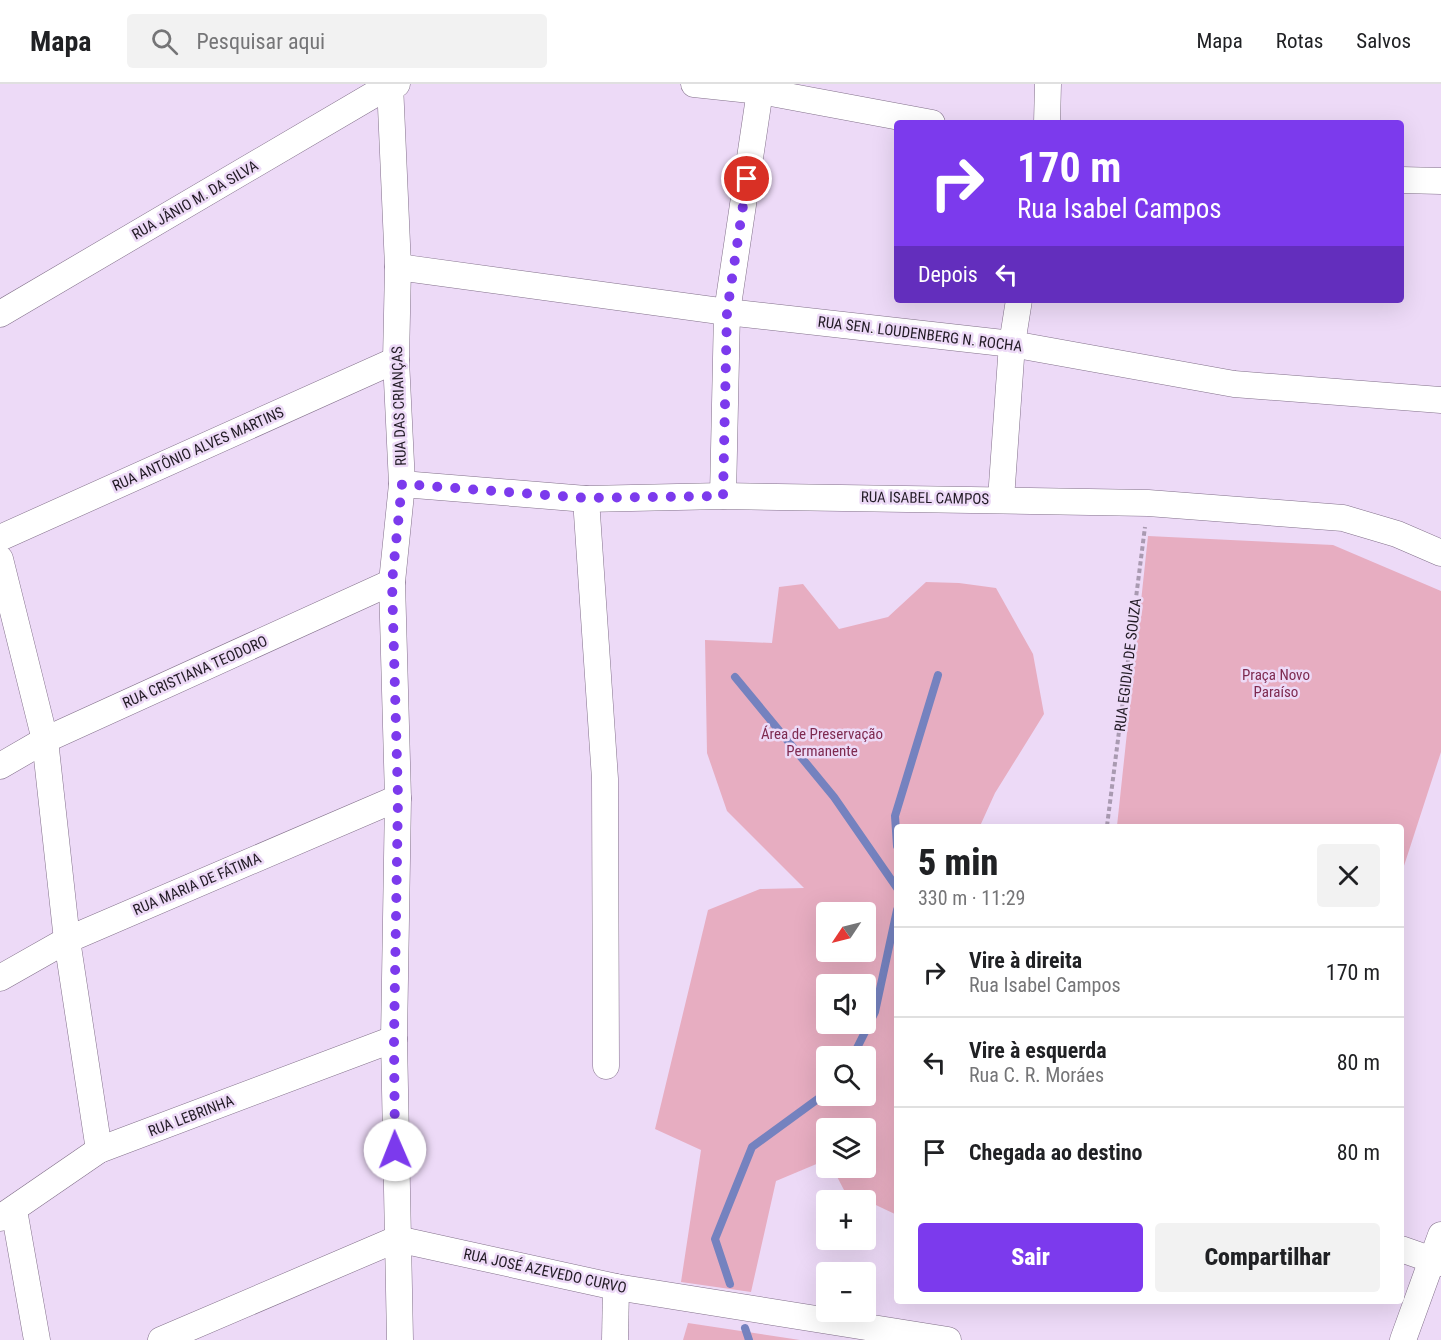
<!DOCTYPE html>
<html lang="pt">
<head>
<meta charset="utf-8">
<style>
  :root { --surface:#fff; --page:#f2f2f2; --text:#202124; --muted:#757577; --line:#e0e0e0; --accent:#7c3aed }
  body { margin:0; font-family:"Roboto Condensed",sans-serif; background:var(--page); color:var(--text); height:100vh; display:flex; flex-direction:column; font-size:22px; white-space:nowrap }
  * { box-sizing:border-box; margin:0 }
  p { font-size:20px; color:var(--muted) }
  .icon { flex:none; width:33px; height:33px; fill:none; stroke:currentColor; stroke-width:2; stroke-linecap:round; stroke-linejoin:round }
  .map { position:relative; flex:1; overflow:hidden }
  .sheet { position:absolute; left:894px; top:740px; width:510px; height:480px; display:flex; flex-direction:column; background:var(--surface); border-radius:6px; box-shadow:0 6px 24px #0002 }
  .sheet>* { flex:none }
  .guide { position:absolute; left:894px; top:36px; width:510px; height:183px; border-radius:6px; box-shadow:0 6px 24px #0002; background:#7c3aed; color:#fff; overflow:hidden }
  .needle { width:39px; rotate:235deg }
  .fabs { position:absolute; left:816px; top:818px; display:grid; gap:12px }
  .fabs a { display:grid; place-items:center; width:60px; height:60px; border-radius:6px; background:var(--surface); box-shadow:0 6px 24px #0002; font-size:30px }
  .pin { position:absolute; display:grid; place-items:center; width:51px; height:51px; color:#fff; margin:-26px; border:3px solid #fff; border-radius:50%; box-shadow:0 2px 6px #0007 }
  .me { position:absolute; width:66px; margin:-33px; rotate:359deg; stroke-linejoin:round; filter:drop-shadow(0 0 4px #0008) }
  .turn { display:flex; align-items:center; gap:21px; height:126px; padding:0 24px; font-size:27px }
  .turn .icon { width:78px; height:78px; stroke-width:2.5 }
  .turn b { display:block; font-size:42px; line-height:51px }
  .then { display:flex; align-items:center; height:57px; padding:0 24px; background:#0003; gap:12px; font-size:22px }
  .round { display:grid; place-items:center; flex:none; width:63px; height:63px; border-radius:6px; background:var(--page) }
  .headline { display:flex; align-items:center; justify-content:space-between; height:102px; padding:0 24px }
  h1 { font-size:36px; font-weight:800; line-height:45px }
  .button { display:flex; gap:12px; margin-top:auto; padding:12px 24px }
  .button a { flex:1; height:69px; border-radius:6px; background:var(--accent); color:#fff; font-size:24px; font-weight:800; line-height:69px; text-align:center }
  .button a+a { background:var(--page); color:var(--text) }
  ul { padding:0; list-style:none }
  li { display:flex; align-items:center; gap:18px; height:90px; padding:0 24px; border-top:2px solid var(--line) }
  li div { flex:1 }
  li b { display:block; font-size:22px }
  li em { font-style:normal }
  header { display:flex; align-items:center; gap:36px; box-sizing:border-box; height:84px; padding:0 30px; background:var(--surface); border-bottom:2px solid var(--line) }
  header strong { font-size:28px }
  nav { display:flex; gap:33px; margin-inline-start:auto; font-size:21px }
  .search { width:420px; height:54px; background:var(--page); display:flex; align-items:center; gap:15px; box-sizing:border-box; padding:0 21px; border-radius:6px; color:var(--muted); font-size:22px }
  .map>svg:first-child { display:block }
  .green { fill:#e7adc1; fill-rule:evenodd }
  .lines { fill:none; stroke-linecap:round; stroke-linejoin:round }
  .stream { stroke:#7582bf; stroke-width:8 }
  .minor-casing { stroke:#82708a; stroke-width:27 }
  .path { stroke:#a99ab1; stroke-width:4; stroke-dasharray:4.5 3; stroke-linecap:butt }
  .minor { stroke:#fff; stroke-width:26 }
  .route { stroke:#7c3aed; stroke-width:10; stroke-dasharray:0 18 }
  .labels { text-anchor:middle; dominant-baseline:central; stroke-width:5; stroke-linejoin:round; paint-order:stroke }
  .street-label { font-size:15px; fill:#221b25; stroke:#eddaf7 }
  .park-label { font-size:15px; fill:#7e2a50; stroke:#eddaf7 }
</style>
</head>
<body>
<header>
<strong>Mapa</strong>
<div class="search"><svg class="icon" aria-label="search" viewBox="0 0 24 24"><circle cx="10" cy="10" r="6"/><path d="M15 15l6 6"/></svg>Pesquisar aqui</div>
<nav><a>Mapa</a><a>Rotas</a><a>Salvos</a></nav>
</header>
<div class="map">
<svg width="1441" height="1256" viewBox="0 0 1441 1256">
  <rect width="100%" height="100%" fill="#eddaf7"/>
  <g class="green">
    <polygon points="1148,452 1333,461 1441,507 1441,668 1401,791 1401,742 1117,742"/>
    <path d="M926,498L959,499L996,504L1033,570L1044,630L995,709L980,742H897V1131L844,1106L832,1083H866V1044H826V1076L776,1097L751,1208L681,1198L701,1066L655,1045L708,826L760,805L804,804L727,727L707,669L705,556L772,559L779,503L803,500L839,545L888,533ZM826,828H866V867H826ZM826,900H866V939H826ZM826,972H866V1011H826Z"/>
    <polygon points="688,1239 800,1256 683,1256"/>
  </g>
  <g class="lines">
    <g class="stream">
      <polyline points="735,593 834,713 897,804"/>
      <polyline points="897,762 895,732 938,591"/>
      <polyline points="853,972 875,928 897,826"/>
      <polyline points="730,1200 715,1155 752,1063 826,1009"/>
      <polyline points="745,1244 749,1256"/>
    </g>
    <defs>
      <g id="minor">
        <polyline points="390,0 398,183 396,276 402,400 392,498 398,714 394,955 400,1256"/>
        <polyline points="694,0 760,7 932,39"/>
        <polyline points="1047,39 1048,0"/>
        <polyline points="1401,96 1441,97"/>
        <polyline points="398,183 727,228 1012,260 1234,300 1441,316"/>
        <polyline points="0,230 390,1 397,0"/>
        <polyline points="402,400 586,415 723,412 1148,419 1343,434 1397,450 1441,469"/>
        <polyline points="723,412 727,228 761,0"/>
        <polyline points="586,415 605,695 606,982"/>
        <polyline points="1001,415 1012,260 1019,216"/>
        <polyline points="0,454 396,276"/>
        <polyline points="0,475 45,656 67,856 99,1066"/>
        <polyline points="0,682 45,656 392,498"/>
        <polyline points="0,894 67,856 398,714"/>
        <polyline points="14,1126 37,1256"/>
        <polyline points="0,1134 99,1066 394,955"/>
        <polyline points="1401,1165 1441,1179"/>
        <polyline points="161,1256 397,1155 616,1203 948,1256"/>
        <polyline points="615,1256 616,1203"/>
        <polyline points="1403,1256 1441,1151"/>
      </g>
    </defs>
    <use href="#minor" class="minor-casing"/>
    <polyline class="path" points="1107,742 1145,443"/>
    <use href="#minor" class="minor"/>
  </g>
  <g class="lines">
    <polyline class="route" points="395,1066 394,955 398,714 392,498 402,400 586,414 723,412 727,228 747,95"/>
  </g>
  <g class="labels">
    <g class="street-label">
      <text transform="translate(195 116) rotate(-30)">RUA JÂNIO M. DA SILVA</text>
      <text transform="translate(920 250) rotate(7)">RUA SEN. LOUDENBERG N. ROCHA</text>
      <text transform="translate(399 322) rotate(-92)">RUA DAS CRIANÇAS</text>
      <text transform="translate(198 365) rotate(-24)">RUA ANTÔNIO ALVES MARTINS</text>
      <text transform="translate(925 414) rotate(1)">RUA ISABEL CAMPOS</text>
      <text transform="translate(1128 581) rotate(-83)">RUA EGIDIA DE SOUZA</text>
      <text transform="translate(195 588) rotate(-24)">RUA CRISTIANA TEODORO</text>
      <text transform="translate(197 800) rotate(-23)">RUA MARIA DE FÁTIMA</text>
      <text transform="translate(191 1032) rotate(-21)">RUA LEBRINHA</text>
      <text transform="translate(545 1187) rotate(12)">RUA JOSÉ AZEVEDO CURVO</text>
    </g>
    <g class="park-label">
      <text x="1276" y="591">Praça Novo<tspan x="1276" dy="17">Paraíso</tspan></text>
      <text x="822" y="650">Área de Preservação<tspan x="822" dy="17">Permanente</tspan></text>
    </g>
  </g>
</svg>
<div class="fabs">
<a><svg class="needle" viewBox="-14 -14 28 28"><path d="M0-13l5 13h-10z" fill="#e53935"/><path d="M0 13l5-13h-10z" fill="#757577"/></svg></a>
<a><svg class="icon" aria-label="sound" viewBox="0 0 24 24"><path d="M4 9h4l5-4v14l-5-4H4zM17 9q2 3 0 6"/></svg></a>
<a><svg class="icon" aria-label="search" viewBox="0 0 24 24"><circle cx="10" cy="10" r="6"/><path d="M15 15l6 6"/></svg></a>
<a><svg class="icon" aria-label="layers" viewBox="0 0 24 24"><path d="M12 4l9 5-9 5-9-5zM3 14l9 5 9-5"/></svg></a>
<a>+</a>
<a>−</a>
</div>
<div class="pin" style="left:747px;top:95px;background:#d93025"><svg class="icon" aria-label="arrive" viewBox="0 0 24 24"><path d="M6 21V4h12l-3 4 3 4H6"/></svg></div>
<svg class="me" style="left:395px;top:1066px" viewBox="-20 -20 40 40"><circle r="19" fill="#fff"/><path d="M0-13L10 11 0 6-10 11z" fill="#7c3aed"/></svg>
<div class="guide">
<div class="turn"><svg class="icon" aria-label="right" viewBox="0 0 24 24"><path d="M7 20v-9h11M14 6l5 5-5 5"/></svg><div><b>170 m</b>Rua Isabel Campos</div></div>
<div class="then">Depois<svg class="icon" aria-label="left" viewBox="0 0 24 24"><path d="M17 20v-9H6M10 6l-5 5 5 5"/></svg></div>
</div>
<section class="sheet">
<div class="headline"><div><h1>5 min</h1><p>330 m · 11:29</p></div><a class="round"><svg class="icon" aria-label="close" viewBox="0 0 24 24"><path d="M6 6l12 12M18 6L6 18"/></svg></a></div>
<ul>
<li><svg class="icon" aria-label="right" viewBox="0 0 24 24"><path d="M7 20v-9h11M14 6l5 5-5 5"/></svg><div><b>Vire à direita</b><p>Rua Isabel Campos</p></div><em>170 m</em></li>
<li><svg class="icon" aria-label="left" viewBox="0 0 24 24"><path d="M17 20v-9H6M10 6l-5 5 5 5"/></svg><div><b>Vire à esquerda</b><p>Rua C. R. Moráes</p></div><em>80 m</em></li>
<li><svg class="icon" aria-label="arrive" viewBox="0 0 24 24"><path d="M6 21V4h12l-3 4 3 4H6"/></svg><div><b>Chegada ao destino</b></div><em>80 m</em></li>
</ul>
<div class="button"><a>Sair</a><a>Compartilhar</a></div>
</section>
</div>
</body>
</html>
